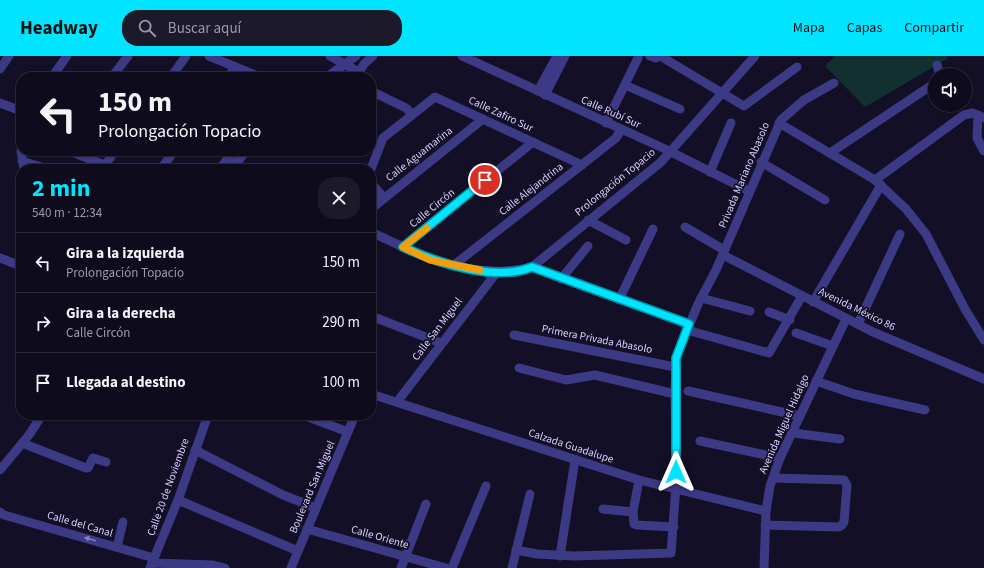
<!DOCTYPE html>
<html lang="es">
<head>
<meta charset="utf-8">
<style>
  :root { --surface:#0e0b1c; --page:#1c1929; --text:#f1f3f6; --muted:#9b9ba3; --line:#2e2b3b; --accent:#00e5ff }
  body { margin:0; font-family:"Source Sans 3",sans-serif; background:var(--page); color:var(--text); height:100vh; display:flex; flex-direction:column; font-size:15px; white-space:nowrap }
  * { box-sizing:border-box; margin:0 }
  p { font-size:13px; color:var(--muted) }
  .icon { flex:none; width:22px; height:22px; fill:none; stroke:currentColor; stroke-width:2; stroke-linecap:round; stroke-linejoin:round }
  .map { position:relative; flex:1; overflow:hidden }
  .details { position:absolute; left:16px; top:108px; width:360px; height:256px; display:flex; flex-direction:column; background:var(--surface); border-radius:16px; box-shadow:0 1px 3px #0004,0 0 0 1px var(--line) }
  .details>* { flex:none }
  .top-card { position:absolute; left:16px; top:16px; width:360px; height:84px; border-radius:16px; box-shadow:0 1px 3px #0004,0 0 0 1px var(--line); background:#0e0b1c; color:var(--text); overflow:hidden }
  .buttons { position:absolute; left:928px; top:12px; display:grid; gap:8px }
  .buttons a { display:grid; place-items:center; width:44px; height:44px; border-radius:50%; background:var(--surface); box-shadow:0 1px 3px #0004,0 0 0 1px var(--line); font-size:20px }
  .pin { position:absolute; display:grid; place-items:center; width:34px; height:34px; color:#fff; margin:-17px; border:2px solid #fff; border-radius:50%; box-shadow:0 1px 4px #0007 }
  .me { position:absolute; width:44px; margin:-22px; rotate:0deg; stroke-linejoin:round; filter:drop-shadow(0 0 3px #0008) }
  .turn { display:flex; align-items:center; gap:14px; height:84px; padding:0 16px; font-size:18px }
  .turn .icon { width:52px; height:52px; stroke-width:2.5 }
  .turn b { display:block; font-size:28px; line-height:34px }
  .round { display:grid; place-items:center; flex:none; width:42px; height:42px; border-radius:16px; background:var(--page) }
  .summary { display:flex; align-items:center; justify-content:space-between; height:68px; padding:0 16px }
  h1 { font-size:24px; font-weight:700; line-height:30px; color:var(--accent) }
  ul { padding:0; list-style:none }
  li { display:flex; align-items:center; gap:12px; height:60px; padding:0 16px; border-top:1px solid var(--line) }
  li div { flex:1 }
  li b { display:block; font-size:15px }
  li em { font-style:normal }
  header { display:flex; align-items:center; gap:24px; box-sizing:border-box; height:56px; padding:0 20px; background:var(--accent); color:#111 }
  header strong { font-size:19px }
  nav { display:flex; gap:22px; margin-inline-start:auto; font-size:14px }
  .search { width:280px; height:36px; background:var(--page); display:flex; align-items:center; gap:10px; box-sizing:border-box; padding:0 14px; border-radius:16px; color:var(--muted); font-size:15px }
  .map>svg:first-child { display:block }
  .green { fill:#12302f }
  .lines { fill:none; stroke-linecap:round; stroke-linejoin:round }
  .minor { stroke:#3d3a85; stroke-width:9 }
  .oneway { fill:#837fbc }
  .route-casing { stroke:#0095a6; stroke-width:10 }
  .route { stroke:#00e5ff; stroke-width:7 }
  .slow { stroke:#f59e0b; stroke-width:7 }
  .labels { text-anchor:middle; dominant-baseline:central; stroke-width:3.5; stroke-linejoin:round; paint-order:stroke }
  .street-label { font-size:11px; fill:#d9d4ff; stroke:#130f26 }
</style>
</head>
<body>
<header>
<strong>Headway</strong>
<div class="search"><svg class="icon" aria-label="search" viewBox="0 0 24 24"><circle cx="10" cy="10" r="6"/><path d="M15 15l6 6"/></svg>Buscar aquí</div>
<nav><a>Mapa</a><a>Capas</a><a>Compartir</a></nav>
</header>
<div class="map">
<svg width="984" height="512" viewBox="0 0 984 512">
  <rect width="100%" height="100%" fill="#130f26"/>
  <polygon class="green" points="835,0 948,0 947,3 865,51 825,10"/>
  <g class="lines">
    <g class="minor">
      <polyline points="209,0 260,21"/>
      <polyline points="330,0 359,16"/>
      <polyline points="462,0 665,93 749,135"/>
      <polyline points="650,0 656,2 659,0"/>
      <polyline points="660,0 744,50 797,11"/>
      <polyline points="937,9 940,19"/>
      <polyline points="0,13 9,0"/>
      <polyline points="357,20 364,8 373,0"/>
      <polyline points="52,21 67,0"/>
      <polyline points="112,21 128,0"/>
      <polyline points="171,21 186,0"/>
      <polyline points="228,21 235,11"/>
      <polyline points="327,21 356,0"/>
      <polyline points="625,29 680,53"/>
      <polyline points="371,35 406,52 412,58"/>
      <polyline points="538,35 557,0"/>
      <polyline points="545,39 565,0"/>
      <polyline points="0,47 21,55"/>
      <polyline points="978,59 977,82 984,95"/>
      <polyline points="606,67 638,2"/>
      <polyline points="779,67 875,124 906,153 926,178 965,253 984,284"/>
      <polyline points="21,95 24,113"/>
      <polyline points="70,95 114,113"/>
      <polyline points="830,97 935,27"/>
      <polyline points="22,105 41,111"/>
      <polyline points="761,106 825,144"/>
      <polyline points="105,109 115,95"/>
      <polyline points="161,113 174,95"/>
      <polyline points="220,113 233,95"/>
      <polyline points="225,113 239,104 246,95"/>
      <polyline points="371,113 383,82 435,41 582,109"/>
      <polyline points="710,116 731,67"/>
      <polyline points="875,124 964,59 973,57 984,62"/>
      <polyline points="371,127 384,142"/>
      <polyline points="371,153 483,63"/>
      <polyline points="588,164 626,184"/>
      <polyline points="685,171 724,194"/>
      <path d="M371,176C414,196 456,218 505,215C514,214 523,214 532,211L661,106L755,0"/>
      <polyline points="403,191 533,86"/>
      <polyline points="723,199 873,276 984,323"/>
      <polyline points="0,202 21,210"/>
      <polyline points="454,209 616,82 621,74"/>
      <polyline points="532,211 689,268"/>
      <polyline points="561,223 588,190"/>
      <polyline points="701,242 750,255"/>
      <polyline points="619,244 653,173"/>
      <polyline points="813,246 881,129"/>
      <polyline points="769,256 790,264"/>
      <polyline points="371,260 441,287"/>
      <polyline points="858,268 900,178"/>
      <polyline points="687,274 769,297 802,240"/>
      <polyline points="796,277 833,290"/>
      <polyline points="514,279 675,311"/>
      <polyline points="519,312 566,324 595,319 675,338"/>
      <polyline points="816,325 854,338 925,354"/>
      <polyline points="688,335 800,360"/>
      <polyline points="371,338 639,424 766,455"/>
      <polyline points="397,346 497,216"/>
      <polyline points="303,359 348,376"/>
      <polyline points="793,377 840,383"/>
      <polyline points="700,385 780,402"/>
      <polyline points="22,387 86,412 88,412 93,402 106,406"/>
      <polyline points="195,394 283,439 316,452"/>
      <polyline points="0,414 29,379 42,359"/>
      <polyline points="639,424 633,456 634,468 637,469 674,471"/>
      <polyline points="178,444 298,495"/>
      <polyline points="603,453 633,456"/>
      <polyline points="0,456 4,459 154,502"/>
      <polyline points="765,469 839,471 842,469 844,466 847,429 844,424 773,422"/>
      <polyline points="307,473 446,512"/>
      <polyline points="117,491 123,466"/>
      <polyline points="516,494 537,498 574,500 671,497 676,429 675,331 677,299 698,248 716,214 781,64 804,44 834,27"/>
      <polyline points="560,500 575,404"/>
      <polyline points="152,507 213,509 225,512"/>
      <polyline points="150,512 178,444 208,359"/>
      <polyline points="291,512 355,359"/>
      <polyline points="401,512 426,448"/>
      <polyline points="452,512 486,430"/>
      <polyline points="512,512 530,438"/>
      <polyline points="764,512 766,455 770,430 780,402 846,263"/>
    </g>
  </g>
  <defs><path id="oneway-solid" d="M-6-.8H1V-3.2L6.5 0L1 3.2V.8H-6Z"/></defs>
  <use class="oneway" href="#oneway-solid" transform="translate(90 483) rotate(-164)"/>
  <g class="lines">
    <defs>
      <path id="route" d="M485,124L403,191C437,207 495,226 532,211L689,268L676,302V416"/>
    </defs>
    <use href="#route" class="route-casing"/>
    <use href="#route" class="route"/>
    <polyline class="slow" points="427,172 403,191 430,204 480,214"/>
  </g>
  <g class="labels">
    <g class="street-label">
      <text transform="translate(611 56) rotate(24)">Calle Rubí Sur</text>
      <text transform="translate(501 58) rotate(25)">Calle Zafiro Sur</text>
      <text transform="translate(419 98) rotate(-38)">Calle Aguamarina</text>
      <text transform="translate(744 119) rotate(-67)">Privada Mariano Abasolo</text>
      <text transform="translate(615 126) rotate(-39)">Prolongación Topacio</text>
      <text transform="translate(531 133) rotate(-38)">Calle Alejandrina</text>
      <text transform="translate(432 152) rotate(-39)">Calle Circón</text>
      <text transform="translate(857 253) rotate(26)">Avenida México 86</text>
      <text transform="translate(437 273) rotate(-53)">Calle San Miguel</text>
      <text transform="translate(597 283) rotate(11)">Primera Privada Abasolo</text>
      <text transform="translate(784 368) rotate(-66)">Avenida Miguel Hidalgo</text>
      <text transform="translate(571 390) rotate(18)">Calzada Guadalupe</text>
      <text transform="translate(168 431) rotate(-70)">Calle 20 de Noviembre</text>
      <text transform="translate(312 431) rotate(-67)">Boulevard San Miguel</text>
      <text transform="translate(80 468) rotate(16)">Calle del Canal</text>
      <text transform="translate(380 481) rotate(16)">Calle Oriente</text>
    </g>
  </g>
</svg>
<div class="buttons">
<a><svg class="icon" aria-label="sound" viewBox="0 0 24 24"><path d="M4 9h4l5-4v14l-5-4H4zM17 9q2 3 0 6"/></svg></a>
</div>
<div class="pin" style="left:485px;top:124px;background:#d93025"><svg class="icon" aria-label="arrive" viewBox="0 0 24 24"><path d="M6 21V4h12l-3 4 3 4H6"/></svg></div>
<svg class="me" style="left:676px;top:416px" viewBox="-20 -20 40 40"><path d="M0-17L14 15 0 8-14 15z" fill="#00e5ff" stroke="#fff" stroke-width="4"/></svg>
<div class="top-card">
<div class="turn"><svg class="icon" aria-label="left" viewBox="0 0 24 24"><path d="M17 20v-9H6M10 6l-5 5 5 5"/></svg><div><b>150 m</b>Prolongación Topacio</div></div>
</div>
<section class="details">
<div class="summary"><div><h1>2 min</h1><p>540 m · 12:34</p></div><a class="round"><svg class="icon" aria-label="close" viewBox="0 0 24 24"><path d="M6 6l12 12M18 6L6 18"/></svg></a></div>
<ul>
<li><svg class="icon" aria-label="left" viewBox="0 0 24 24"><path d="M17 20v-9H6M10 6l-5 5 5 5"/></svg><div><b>Gira a la izquierda</b><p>Prolongación Topacio</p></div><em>150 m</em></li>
<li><svg class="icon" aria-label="right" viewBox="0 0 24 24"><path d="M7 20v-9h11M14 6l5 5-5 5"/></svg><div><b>Gira a la derecha</b><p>Calle Circón</p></div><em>290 m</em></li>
<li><svg class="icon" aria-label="arrive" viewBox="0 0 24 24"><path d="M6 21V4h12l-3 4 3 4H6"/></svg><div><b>Llegada al destino</b></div><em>100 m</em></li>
</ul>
</section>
</div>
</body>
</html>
